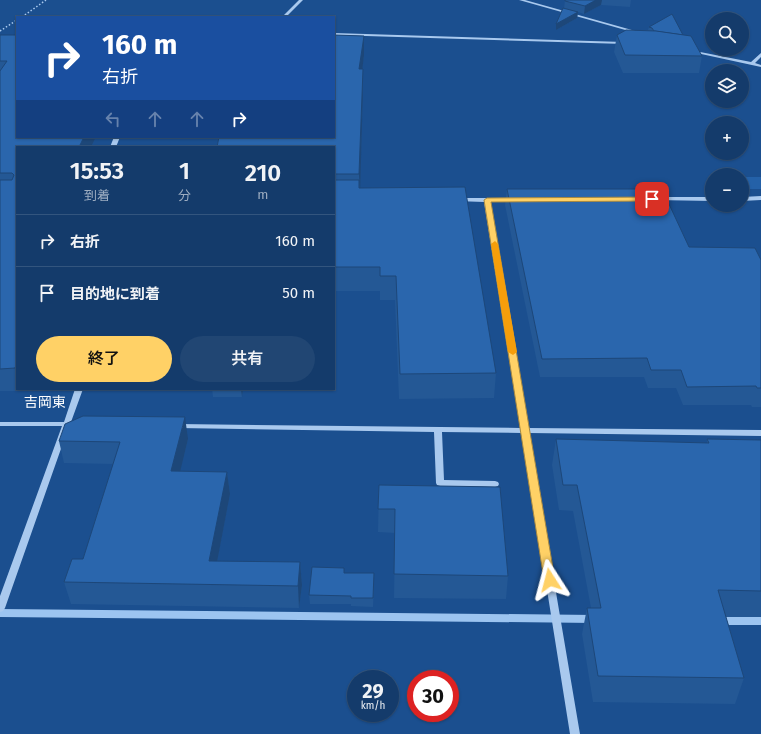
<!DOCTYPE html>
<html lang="ja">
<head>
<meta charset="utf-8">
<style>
  :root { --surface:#143b6b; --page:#214673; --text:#f1f3f6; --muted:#9dadc1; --line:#33557e; --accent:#ffd166 }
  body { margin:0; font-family:"Fira Sans","Noto Sans JP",sans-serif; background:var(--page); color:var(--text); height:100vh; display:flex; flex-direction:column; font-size:15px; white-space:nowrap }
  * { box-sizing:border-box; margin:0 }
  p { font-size:13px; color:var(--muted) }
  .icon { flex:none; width:22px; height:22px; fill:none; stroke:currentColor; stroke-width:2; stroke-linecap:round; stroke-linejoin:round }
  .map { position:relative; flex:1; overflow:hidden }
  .drawer { position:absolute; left:16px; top:146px; width:319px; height:244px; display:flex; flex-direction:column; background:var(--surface); border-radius:0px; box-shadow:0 1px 3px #0004,0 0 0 1px var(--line) }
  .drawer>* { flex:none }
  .guide { position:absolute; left:16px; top:16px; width:319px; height:122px; border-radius:0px; box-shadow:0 1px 3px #0004,0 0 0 1px var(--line); background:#1a4fa0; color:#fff; overflow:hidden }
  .fabs { position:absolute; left:705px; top:12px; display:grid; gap:8px }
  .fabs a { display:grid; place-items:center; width:44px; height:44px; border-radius:50%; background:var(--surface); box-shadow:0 1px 3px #0004,0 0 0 1px var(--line); font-size:20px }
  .speed { position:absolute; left:347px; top:670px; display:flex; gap:8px; font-size:20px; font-weight:700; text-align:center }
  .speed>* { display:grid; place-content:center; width:52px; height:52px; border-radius:50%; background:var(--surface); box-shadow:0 1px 3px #0004,0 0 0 1px var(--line); line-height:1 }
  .speed small { font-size:10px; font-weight:400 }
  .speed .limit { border:6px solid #d22; background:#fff; color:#111 }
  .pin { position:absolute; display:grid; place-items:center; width:34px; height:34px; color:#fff; margin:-17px; border-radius:8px; box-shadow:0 2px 6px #0006 }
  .me { position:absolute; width:44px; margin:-22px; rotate:351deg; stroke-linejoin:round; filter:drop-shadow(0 0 3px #0008) }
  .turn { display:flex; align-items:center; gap:14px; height:84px; padding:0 20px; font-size:18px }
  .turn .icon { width:52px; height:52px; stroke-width:2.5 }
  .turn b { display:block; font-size:28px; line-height:34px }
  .lanes { display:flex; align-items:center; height:38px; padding:0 20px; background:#0003; justify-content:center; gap:20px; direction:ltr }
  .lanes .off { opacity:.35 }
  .eta { display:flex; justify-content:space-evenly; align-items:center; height:68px; text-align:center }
  .eta b { font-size:24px; font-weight:600; line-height:28px }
  .primary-button { display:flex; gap:8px; margin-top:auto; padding:8px 20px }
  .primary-button a { flex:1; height:46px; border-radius:24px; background:var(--accent); color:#111; font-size:16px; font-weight:600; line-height:46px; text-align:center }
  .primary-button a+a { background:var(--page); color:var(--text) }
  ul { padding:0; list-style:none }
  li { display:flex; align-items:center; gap:12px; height:52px; padding:0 20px; border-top:1px solid var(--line) }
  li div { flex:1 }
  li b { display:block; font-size:15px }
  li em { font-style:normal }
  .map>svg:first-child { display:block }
  .green { fill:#2461a8 }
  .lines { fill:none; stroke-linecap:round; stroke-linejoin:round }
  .stream { fill:#9cc4f0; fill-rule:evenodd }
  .path { stroke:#a9c9ee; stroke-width:1.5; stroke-dasharray:1.5 2; stroke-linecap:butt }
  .minor { fill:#a9c9ee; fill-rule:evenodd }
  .wall { fill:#245895 }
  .shaded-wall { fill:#1d4779 }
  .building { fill:#2a66ad; stroke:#1d4779 }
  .route { fill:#ffd166; stroke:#a68842 }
  .slow { fill:#f59e0b }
  .labels { text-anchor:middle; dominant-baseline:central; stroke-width:4; stroke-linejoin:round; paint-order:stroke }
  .quarter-label { font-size:14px; fill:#fff; stroke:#1b4f8f }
</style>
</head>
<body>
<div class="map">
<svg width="761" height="734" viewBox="0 0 761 734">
  <rect width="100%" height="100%" fill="#1b4f8f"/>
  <rect class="green" x="742" y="177" width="19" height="12"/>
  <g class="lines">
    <g class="stream">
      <polygon points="0,609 595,615 599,616 600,619 599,622 595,623 0,617"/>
      <polygon points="717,617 761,617 761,625 717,625 713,624 712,621 713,618"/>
    </g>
    <g class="path">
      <polyline points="22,17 46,0"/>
      <polyline points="0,31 17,20"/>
    </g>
    <g class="minor">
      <polygon points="299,0 303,0 286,17 282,17"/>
      <polygon points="519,0 525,0 639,32 636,33"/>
      <polygon points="334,33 624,42 626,43 624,44 334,35"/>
      <polygon points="690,50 751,62 761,53 761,57 755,63 761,65 761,67 692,52 690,51"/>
      <polygon points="114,137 120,137 116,147 110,147"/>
      <polygon points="761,196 761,200 742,201 742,197"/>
      <polygon points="658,197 712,197 712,201 656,200 656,198"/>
      <polygon points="458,198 514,198 517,200 514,202 490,202 528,428 761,430 761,436 529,433 580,734 570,734 522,433 442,432 444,480 495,481 498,482 499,484 498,486 495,487 440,486 437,485 436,483 434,432 178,428 174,426 178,424 521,428 484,202 456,201 456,199"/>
      <polygon points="75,389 83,389 71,422 77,422 78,424 77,426 69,426 5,608 3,611 0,612 0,596 62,426 0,426 0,422 64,422"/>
    </g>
  </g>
  <g class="wall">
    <polygon points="565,0 631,0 630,7 601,5 584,14 578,12 577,18 556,30 564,8"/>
    <polygon points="649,27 683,35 702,56 699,73 623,73 614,52 617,35 648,30"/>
    <polygon points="0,35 17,35 17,137 96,137 91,147 17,147 17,389 21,389 21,391 0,391"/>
    <polygon points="364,36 364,55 362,69 363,89 360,188 496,373 494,398 399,399 395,300 380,300 380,291 334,291 334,147"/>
    <polygon points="507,189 689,247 761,260 761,407 752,407 751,405 683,405 676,388 648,388 644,377 540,377 505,205"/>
    <polygon points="212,389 243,389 242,397 213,397"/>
    <polygon points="188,439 180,471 227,472 230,494 217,561 300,562 302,585 299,608 71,604 64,582 83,559 113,464 64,463 59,441"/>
    <polygon points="556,439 707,443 707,439 761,440 761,617 726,617 744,678 735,704 593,702 582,634 587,608 591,608 573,511 559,510 552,465"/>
    <polygon points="379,485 508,576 506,599 394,598 395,533 378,532"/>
    <polygon points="345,573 374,582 373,607 351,606 351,604 310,604 309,595"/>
  </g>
  <g class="shaded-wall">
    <polygon points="596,0 602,0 601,5 584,14 585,6"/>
    <polygon points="578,12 577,18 556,30 556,24"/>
    <polygon points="364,36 364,55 360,89 359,69"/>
    <polygon points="363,69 363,89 360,196 359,174"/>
    <polygon points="84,137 96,137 91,147 79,147"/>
    <polygon points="17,363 17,377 15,368"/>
    <polygon points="241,389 243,389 242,397"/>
    <polygon points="185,417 188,439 175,493 171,471"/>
    <polygon points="227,472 230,494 213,583 209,561"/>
    <polygon points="300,562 302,585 299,608 298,586"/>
  </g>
  <g class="building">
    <polygon points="565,0 596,0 585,6 565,1"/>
    <polygon points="563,8 578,12 556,24"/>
    <polygon points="672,14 683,35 654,31 652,28 649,27"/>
    <polygon points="626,30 656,31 691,36 702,56 625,55 617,35"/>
    <polygon points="0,35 17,35 17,137 84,137 79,147 17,147 17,363 15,368 0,369 0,180 12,180 14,175 12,173 0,173 0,71 7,61 0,61"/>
    <polygon points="334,35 364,36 359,69 363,69 359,174 334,174 334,147 217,147 219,137 334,137"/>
    <polygon points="334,180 359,180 359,188 465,187 496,373 400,374 396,276 380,276 380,267 334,267"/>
    <polygon points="507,189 662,189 689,247 755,248 761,260 761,388 757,388 756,386 687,387 681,370 651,370 647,358 542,359"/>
    <polygon points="83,416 185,417 171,471 227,472 209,561 300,562 298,586 64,582 72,559 83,559 120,442 59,441 65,424"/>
    <polygon points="556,439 709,443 707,439 761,440 761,591 718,590 744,678 598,676 587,608 601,608 577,485 563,485"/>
    <polygon points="379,485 500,487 508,576 394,574 395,509 378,509"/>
    <polygon points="312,567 344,568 344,573 374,573 373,598 351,598 351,596 309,595"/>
  </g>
  <polygon class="route" points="652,197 655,198 655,201 491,202 555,580 554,583 550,584 546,583 544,580 484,200 487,198"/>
  <polygon class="slow" points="495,241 498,244 517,352 513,355 508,352 491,244"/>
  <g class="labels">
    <g class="quarter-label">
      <text x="45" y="402">吉岡東</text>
    </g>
  </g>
</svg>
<div class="fabs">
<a><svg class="icon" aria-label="search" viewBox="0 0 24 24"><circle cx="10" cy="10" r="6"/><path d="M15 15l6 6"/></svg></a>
<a><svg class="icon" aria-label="layers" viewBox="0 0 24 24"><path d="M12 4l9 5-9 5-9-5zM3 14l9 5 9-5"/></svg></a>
<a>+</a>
<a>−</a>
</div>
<div class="speed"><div>29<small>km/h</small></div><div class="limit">30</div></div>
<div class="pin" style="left:652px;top:199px;background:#d93025"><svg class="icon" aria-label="arrive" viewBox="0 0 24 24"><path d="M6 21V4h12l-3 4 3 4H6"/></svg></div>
<svg class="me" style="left:550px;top:580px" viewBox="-20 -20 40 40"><path d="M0-17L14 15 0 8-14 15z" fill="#ffd166" stroke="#fff" stroke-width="4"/></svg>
<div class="guide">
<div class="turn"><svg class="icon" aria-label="right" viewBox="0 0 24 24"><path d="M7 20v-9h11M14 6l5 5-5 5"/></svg><div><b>160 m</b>右折</div></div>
<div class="lanes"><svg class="icon off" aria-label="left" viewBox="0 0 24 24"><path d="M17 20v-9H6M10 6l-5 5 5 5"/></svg><svg class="icon off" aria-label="ahead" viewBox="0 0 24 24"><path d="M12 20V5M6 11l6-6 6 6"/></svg><svg class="icon off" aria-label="ahead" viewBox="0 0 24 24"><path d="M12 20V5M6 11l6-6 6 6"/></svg><svg class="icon" aria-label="right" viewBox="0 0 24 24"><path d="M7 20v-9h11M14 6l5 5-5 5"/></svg></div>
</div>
<section class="drawer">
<div class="eta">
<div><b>15:53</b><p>到着</p></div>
<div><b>1</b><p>分</p></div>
<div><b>210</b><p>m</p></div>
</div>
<ul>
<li><svg class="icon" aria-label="right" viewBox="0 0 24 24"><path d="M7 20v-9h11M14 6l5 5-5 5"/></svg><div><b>右折</b></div><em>160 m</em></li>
<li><svg class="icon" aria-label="arrive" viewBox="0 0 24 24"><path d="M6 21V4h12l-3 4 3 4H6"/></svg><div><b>目的地に到着</b></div><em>50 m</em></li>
</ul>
<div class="primary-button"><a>終了</a><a>共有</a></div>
</section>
</div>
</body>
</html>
